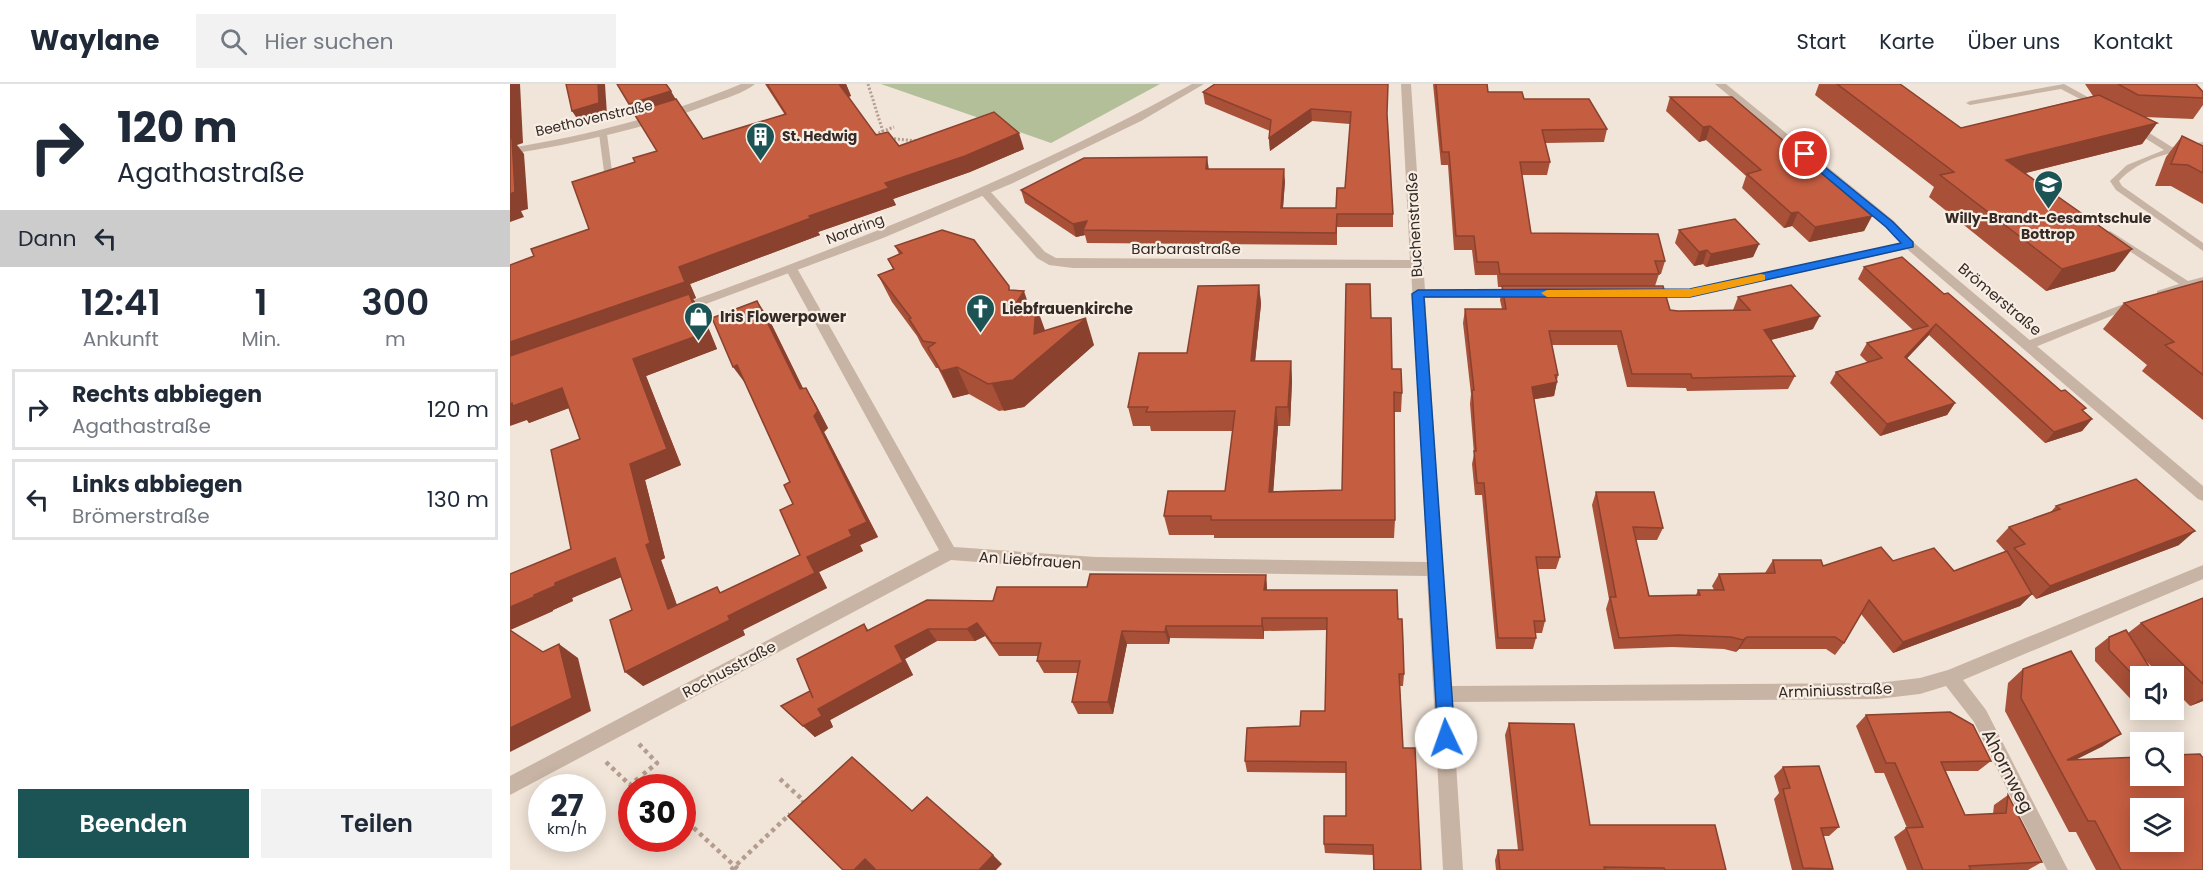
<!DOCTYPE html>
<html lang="de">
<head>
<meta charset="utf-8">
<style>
  :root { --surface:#fff; --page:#f2f2f3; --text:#1f2937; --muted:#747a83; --line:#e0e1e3; --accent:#1c5355 }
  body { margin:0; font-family:Poppins,sans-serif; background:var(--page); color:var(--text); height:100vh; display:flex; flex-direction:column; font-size:22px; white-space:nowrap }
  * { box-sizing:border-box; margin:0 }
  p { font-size:20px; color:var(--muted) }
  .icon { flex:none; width:33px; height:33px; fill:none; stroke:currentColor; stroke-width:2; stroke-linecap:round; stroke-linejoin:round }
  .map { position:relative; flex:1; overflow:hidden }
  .side { display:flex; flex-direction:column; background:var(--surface); width:510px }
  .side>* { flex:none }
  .banner { background:#fff; color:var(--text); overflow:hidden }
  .controls { position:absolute; left:1620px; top:582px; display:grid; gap:12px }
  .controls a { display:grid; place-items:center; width:54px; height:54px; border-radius:0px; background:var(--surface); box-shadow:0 3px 15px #0003; font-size:30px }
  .speed { position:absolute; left:18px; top:690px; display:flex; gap:12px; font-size:30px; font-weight:700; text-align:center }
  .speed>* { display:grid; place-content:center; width:78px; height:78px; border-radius:50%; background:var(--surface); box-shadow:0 3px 15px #0003; line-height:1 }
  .speed small { font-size:15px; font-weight:400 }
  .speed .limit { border:9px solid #d22; background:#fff; color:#111 }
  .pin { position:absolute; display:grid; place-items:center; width:51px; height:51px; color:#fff; margin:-26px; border:3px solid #fff; border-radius:50%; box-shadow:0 2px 6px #0007 }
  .me { position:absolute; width:66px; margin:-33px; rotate:357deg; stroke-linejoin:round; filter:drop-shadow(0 0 4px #0008) }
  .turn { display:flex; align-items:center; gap:21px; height:126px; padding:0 18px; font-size:27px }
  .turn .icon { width:78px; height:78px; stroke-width:2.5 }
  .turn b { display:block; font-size:42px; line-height:51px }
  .then { display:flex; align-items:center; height:57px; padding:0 18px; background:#0003; gap:12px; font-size:22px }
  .eta { display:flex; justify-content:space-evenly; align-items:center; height:102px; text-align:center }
  .eta b { font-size:36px; font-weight:600; line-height:42px }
  .button { display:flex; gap:12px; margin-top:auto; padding:12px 18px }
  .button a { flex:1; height:69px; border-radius:0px; background:var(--accent); color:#fff; font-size:24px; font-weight:600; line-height:69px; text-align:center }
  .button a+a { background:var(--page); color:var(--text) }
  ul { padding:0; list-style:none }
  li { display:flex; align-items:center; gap:18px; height:81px; margin:0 12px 9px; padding:0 6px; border:3px solid var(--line); border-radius:0px }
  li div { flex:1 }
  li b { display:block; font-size:22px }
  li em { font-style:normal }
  header { display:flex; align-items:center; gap:36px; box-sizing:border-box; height:84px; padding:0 30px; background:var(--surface); border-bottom:2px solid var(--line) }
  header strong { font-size:28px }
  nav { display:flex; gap:33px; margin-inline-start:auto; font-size:21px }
  .search { width:420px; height:54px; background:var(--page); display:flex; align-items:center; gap:15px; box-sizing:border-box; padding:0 21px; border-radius:0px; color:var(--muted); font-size:22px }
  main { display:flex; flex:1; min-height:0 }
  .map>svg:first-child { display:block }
  .green { fill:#b3bf98 }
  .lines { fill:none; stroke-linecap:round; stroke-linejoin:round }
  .path-far1 { stroke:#b49d8e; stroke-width:3; stroke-dasharray:2 2; stroke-linecap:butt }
  .path { stroke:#b49d8e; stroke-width:4.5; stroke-dasharray:4 4; stroke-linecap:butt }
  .service { fill:#c8b4a4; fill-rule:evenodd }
  .minor { fill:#c8b4a4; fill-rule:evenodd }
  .tertiary { fill:#c8b4a4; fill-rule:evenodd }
  .wall { fill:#a95038 }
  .shaded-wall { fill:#8a412e }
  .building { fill:#c55d41; stroke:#8a412e; stroke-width:1.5; fill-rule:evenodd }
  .route { fill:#1a73e8; stroke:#114b97; stroke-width:1.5 }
  .slow { fill:#f59e0b }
  .labels { text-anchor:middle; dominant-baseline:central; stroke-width:4.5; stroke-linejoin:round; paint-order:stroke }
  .far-street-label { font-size:14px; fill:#342a26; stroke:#f9eee4 }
  .far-poi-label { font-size:14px; font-weight:bold; fill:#342a26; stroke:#f9eee4; text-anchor:start }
  .street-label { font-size:15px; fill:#342a26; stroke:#f9eee4 }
  .poi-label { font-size:15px; font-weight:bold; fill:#342a26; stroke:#f9eee4; text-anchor:start }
  .near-street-label { font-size:18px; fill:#342a26; stroke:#f9eee4 }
</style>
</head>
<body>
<header>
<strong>Waylane</strong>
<div class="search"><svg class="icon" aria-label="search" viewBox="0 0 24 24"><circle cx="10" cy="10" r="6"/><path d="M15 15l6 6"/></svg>Hier suchen</div>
<nav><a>Start</a><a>Karte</a><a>Über uns</a><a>Kontakt</a></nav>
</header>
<main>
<section class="side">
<div class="banner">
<div class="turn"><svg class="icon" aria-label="right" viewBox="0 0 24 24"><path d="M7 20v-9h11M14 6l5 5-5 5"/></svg><div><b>120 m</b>Agathastraße</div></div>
<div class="then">Dann<svg class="icon" aria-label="left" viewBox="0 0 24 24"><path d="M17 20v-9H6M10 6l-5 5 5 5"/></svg></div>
</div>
<div class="eta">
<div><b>12:41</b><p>Ankunft</p></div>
<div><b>1</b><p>Min.</p></div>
<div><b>300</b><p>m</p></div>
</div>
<ul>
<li><svg class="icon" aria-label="right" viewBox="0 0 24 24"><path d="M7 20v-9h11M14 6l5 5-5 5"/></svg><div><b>Rechts abbiegen</b><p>Agathastraße</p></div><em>120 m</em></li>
<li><svg class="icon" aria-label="left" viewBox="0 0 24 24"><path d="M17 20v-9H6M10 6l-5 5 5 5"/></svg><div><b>Links abbiegen</b><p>Brömerstraße</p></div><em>130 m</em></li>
</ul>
<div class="button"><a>Beenden</a><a>Teilen</a></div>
</section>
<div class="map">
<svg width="1693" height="786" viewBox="0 0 1693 786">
  <rect width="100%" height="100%" fill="#f1e4d8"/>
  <polygon class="green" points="371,0 650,0 541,59"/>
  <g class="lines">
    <g class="path-far1">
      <polyline points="358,0 374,51 386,55 408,57"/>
      <polyline points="361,52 384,43"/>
    </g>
    <g class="path">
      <polyline points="129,660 147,679 131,692 142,704"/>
      <polyline points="96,678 120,701 131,692"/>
      <polyline points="270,695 294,717 292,719"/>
      <polyline points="172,733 229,786"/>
      <polyline points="221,786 280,730"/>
    </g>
    <g class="service">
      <polygon points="1554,0 1594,22 1587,24 1551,5 1460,21 1456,19 1460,17"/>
      <path d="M1622,42H1628L1662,63L1693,58V64C1664,66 1629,75 1609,97L1612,102L1693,159V167L1606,106L1600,97L1617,81L1654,66L1622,46Z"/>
      <polygon points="93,47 97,50 103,95 99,98 95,95 89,50"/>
      <polygon points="1600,147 1678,197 1693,193 1693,199 1651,212 1647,211 1647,207 1669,200 1597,152 1595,150"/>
      <polygon points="1624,216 1628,217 1628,221 1523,264 1515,264 1514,261 1515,258"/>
    </g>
    <g class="minor">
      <path d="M231,0H245C234,9 216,14 203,19C137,44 69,59 0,70V64C80,51 157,31 231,0Z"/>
      <polygon points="891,0 901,0 915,206 1011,205 1017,209 1011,213 915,214 941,602 1367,599 1410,594 1438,586 1693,481 1693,495 1453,596 1476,626 1558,786 1537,786 1464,638 1436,602 1410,610 1367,615 942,618 953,786 933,786 917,492 585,487 441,476 0,711 0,692 429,466 276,186 282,182 288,186 444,463 585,473 917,478 901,184 563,184 539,181 527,174 469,108 471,106 479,106 535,168 546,174 900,176"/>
      <polygon points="1205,0 1216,0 1384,137 1403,158 1693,402 1693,417 1688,415 1397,165 1180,213 1130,212 1128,209 1134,205 1180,205 1391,159 1376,143"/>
    </g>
    <path class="tertiary" d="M682,0H694L631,37L503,99L373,154L169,230L163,226L164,223C342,159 516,92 682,0Z"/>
  </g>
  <g class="wall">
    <polygon points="255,0 336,0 341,12 338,13 366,51 389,62 514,65 460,88 383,115 386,121 308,148 310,151 180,200 186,214 183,215 191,226 207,265 136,292 171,381 135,396 155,474 151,476 167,521 212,508 290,471 280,398 235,299 258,233 293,304 296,304 306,321 318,344 314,348 368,453 350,461 353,467 309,488 317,504 233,546 235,551 133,602 122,526 111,493 62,514 63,517 43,526 43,527 0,546 61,465 70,355 59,324 19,339 17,336 24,172 79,145 125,78 147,67 166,15 193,55 275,31"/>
    <polygon points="923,0 977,0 978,8 1014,15 1097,45 1094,58 1035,59 1040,78 1037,91 1012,91 1021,149 1155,177 1151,190 1149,190 1145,202 1160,226 1168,227 1223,226 1228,213 1303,245 1261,256 1285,292 1278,305 1177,307 1176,304 1117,303 1107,261 1042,261 1048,291 1044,312 1024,315 1050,473 1046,485 1028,485 1035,537 1032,549 1026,549 1026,554 1023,565 986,565 972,411 965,411 962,380 964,370 960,320 961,310 953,239 955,225 992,225 990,216 992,203 988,203 987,191 965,191 962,166 944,166 938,81 931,81"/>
    <polygon points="1309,0 1390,0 1451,44 1583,12 1575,0 1686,0 1693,8 1693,21 1683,35 1634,33 1647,39 1632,60 1516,89 1605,187 1536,207 1419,113 1424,103 1305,11"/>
    <polygon points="693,8 877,30 883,130 883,143 827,143 827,161 577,159 575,151 566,153 515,119 511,106 699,85 775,97 773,124 826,124 835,104 840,40 802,37 760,67 759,54 760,47 695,20"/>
    <polygon points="1160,13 1362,132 1354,147 1299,158 1282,142 1274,144 1232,104 1236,92 1196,56 1189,58 1156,27"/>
    <polygon points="1672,52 1693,62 1693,120 1661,102 1645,102 1656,73"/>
    <polygon points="1169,146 1249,160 1243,173 1196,183 1193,180 1184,182 1165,159"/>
    <polygon points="385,162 500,206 519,222 535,247 584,261 514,323 489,327 459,310 443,314 428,284 426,284 412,262 407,252 382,218 368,191 383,185 378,175 389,170"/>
    <polygon points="1354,183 1434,210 1582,335 1572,347 1535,359 1419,251 1397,274 1445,319 1437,331 1370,352 1320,299 1326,288 1358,279 1350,271 1357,259 1403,246 1348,195"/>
    <polygon points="1693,197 1693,336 1632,287 1637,281 1593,245 1614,219"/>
    <polygon points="749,201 751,220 745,277 781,277 782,297 780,342 768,342 763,407 832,406 861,234 892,309 891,328 884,328 885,436 884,454 704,454 704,451 659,451 654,432 715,407 723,347 641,347 640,342 623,342 618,323 677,269"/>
    <polygon points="1086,408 1153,444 1147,456 1125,456 1139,512 1186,511 1188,506 1204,506 1202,502 1209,490 1255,489 1263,476 1313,482 1383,477 1444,487 1496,468 1486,457 1499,443 1540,429 1546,422 1669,461 1526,515 1522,510 1510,522 1383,569 1351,530 1334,559 1325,571 1316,565 1229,565 1226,568 1214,565 1162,563 1104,565 1096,525 1099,515 1082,421"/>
    <polygon points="756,491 757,506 888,535 894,590 893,602 890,602 893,664 911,786 863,786 863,771 815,769 814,760 836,732 836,689 737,688 735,677 815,627 817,546 754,547 754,555 660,554 659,560 617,560 603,630 568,630 562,618 568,589 534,589 527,577 529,572 489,572 475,552 465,557 427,557 395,575 403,591 320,636 323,643 305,653 271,622 300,607 354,540 359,547 483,517 577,503"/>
    <polygon points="1693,514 1693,617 1680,622 1664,606 1664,592 1651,592 1636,577 1630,592 1630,623 1629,624 1585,577 1585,564 1599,553 1618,549 1631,539"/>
    <polygon points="1513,585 1593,662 1565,676 1693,786 1586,786 1566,748 1559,748 1495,627 1498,599"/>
    <polygon points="1356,631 1481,677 1468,687 1436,687 1455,731 1483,730 1484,721 1498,711 1532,778 1518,786 1397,786 1384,753 1396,744 1397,744 1374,689 1365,689 1346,642"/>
    <polygon points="999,639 1080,741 1216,786 986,786 985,776 988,766 1008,766 995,651"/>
    <polygon points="1273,683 1329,743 1319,752 1313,752 1323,785 1322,786 1282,786 1264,715 1269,709 1264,692"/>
  </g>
  <g class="shaded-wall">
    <polygon points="0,0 10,0 13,59 7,61 14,70 18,125 11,127 14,133 0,138"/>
    <polygon points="88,0 95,0 97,31 70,39 62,27"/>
    <polygon points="329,0 336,0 341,12 335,14"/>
    <polygon points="161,7 169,21 127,34 119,20"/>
    <polygon points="801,25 802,37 760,67 759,54"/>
    <polygon points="1647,39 1632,60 1483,97 1496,76"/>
    <polygon points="1200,42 1196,56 1189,58 1193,43"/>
    <polygon points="509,49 514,65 460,88 383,115 386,121 308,148 310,151 180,200 186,214 183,215 191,226 207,265 136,292 171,381 135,396 155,474 151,476 173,539 158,525 136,461 120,380 123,275 0,280 0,258 169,183 299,132 375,99"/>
    <polygon points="697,73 699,86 696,85"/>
    <polygon points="774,85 775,97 772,136 771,124"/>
    <polygon points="1288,128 1282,142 1274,144 1281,129"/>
    <polygon points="1362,132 1354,147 1299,158 1305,143"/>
    <polygon points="577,137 573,146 575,151 566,153 563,140"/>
    <polygon points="1249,160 1243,173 1196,183 1201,170"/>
    <polygon points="1622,165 1605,187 1536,207 1552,185"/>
    <polygon points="1197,166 1193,180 1184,182 1189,168"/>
    <polygon points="749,201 751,220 743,297 741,277"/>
    <polygon points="499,202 505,221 514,207 523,234 503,224"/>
    <polygon points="247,217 258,233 301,321 290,305"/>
    <polygon points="526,221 536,249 576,234 584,261 514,323 494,327 482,300 524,250"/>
    <polygon points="1310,232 1303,245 1248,259 1254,246"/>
    <polygon points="1426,240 1419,251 1388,284 1395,273"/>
    <polygon points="781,277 782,297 780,342 778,323"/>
    <polygon points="227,281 239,297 235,299 223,283"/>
    <polygon points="447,283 459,310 443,314 431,287"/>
    <polygon points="1047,298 1044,312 1020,316 1022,303"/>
    <polygon points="52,304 67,321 19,339 17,336 0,342 0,320"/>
    <polygon points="296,304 306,321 318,344 314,348 368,453 350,461 353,467 309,488 317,504 233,546 235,551 133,602 115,588 218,532 297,473 339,446"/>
    <polygon points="1445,319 1437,331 1370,352 1377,340"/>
    <polygon points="766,323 768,342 762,426 759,408"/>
    <polygon points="1582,335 1572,347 1535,359 1544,348"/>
    <polygon points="1685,447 1669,461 1526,515 1540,502"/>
    <polygon points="105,474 121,489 62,514 63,517 43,526 43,527 0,546 0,523 45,499"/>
    <polygon points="756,491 757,504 756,519 754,506"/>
    <polygon points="1522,510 1510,522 1383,569 1393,558"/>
    <polygon points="752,534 754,547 754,555 752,542"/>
    <polygon points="467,539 475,552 465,557 457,545"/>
    <polygon points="656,542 660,554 659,560 655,548"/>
    <polygon points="418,545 427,557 395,575 403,591 320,636 323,643 305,653 293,642 308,625 385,562"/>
    <polygon points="612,547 617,560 603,630 598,618"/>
    <polygon points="1237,553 1229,565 1226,568 1233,556"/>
    <polygon points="49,560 68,574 81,627 0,668 0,644"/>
    <polygon points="1693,614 1693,617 1680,622"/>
    <polygon points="1611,650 1593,662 1549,684 1557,676"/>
    <polygon points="483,771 492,780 486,786 469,786"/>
    <polygon points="355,775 367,784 365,786 344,786"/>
  </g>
  <g class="building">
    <polygon points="56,0 88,0 89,19 62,27"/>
    <polygon points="107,0 156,0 161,7 119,20"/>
    <polygon points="257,0 329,0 366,51 378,48 389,62 484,28 509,49 455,72 375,99 379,104 299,132 301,134 169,183 175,198 0,258 0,181 24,172 21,165 79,145 62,98 125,78 123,74 147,67 123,28 166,15 193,55 276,30"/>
    <polygon points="705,0 878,0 877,30 883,130 827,130 826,149 573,146 577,137 563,140 511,106 574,74 697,73 696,85 774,85 771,124 826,124 827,104 835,104 841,28 801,25 759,54 761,36 693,8"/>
    <polygon points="926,0 977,0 978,8 1012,8 1014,15 1079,15 1097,45 1032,46 1040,78 1010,78 1021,149 1148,150 1155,177 1145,177 1149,190 990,190 988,178 967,178 964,152 946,152 939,68 932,68"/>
    <polygon points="1327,0 1390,0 1451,44 1589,11 1647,39 1496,76 1622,165 1552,185 1430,91 1444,88"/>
    <polygon points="1608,0 1686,0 1693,8 1693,14 1628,11"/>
    <polygon points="1160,13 1222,13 1362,132 1305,143 1288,128 1281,129 1237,90 1251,86 1200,42 1193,43"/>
    <polygon points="0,14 1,43 0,43"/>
    <polygon points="1672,52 1693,62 1693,89 1678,81 1661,80"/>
    <polygon points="0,54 2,54 5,108 0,110"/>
    <polygon points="1225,135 1249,160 1201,170 1197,166 1189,168 1169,146"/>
    <polygon points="432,146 464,156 499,202 499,206 514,207 503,224 526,221 524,250 576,234 503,296 478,300 447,283 431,287 418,264 425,259 413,257 399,235 401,234 368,191 384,185 378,175 392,169 385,162"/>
    <polygon points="1392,173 1434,210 1438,209 1551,307 1555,306 1576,324 1572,326 1582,335 1544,348 1426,240 1395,273 1445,319 1377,340 1326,288 1372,274 1357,259 1418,242 1354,183"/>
    <polygon points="1693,197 1693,291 1655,261 1664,258 1614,219"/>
    <polygon points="836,200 860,200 861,234 881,234 882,285 891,285 892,309 884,308 885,436 701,436 701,432 654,432 658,407 715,407 725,327 636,328 638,323 618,323 629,269 677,269 688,202 749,201 741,277 781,277 778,323 766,323 759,408 832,406"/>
    <polygon points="1281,201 1310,232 1254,246 1285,292 1182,294 1181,290 1122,290 1111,247 1039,247 1048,291 1045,291 1047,298 1022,303 1050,473 1026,473 1035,537 1024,537 1026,554 988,554 974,399 967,399 964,367 966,367 962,306 964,306 955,225 996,225 992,202 1153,202 1160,226 1168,227 1240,226 1228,213"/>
    <polygon points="179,210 195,249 123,275 157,365 120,380 140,459 136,461 158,525 207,503 210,509 290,471 270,426 283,420 274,401 280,398 227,281 223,283 202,234 247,217 290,305 296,304 308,327 304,332 357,438 339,446 342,452 297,473 305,489 218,532 220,536 115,588 100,536 122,526 105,474 45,499 45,502 24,511 24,513 0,523 0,490 61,465 41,366 70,355 52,304 3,322 2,319 0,320 0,272"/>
    <polygon points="1626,395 1685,447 1540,502 1504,464 1515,460 1499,443 1550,425 1546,422"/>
    <polygon points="1086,408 1144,408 1153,444 1123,443 1139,512 1190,511 1188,506 1214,506 1209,490 1265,489 1263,476 1311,476 1313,482 1371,463 1383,477 1424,464 1444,487 1497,467 1522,510 1393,558 1359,516 1334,559 1325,553 1237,553 1233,556 1221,553 1168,551 1109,554 1100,513 1106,513"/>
    <polygon points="580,490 756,491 754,506 887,506 888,535 892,535 893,558 894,590 889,590 893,664 905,664 911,786 864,786 863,761 814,760 814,732 836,732 836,678 735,677 737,644 790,642 791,627 815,627 817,534 752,534 752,542 656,542 655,548 612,547 598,618 562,618 570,577 527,577 531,559 482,559 467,539 457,545 418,545 385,562 393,578 308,625 312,632 293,642 271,622 300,607 303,614 287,575 354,540 357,547 417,516 483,517 487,503 577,503"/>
    <polygon points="1693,514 1693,600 1631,539"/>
    <polygon points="0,546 33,568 49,560 62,614 0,644"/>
    <polygon points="1616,546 1645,592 1630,592 1630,598 1599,566 1599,553"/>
    <path d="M1561,567L1611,650L1557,676L1630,673V692H1664V671L1690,670L1693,674V786H1611L1585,737H1578L1511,614L1513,585ZM1630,724H1664V758H1630Z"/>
    <polygon points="1440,628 1463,641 1481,677 1431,678 1455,731 1496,729 1498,711 1532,778 1459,782 1461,786 1413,786 1396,744 1413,743 1385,679 1376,679 1356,631"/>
    <polygon points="999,639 1064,640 1080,741 1205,741 1216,786 1155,786 1154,784 1094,783 1095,786 990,786 988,766 1013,766"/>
    <polygon points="342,673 402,727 417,713 483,771 469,786 366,786 355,775 344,786 333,786 278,732"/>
    <polygon points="1309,682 1329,743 1311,744 1323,785 1293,784 1273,705 1280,704 1273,683"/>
  </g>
  <polygon class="route" points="1295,67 1383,138 1403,158 1403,163 1180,213 914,213 945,654 942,660 936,662 930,660 928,654 902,210 908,206 1180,205 1391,159 1376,143 1291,72 1290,70"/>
  <polygon class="slow" points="1251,190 1255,191 1255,196 1180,213 1037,213 1031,209 1037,206 1180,205"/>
  <defs>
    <symbol id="building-pin" viewBox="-11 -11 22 30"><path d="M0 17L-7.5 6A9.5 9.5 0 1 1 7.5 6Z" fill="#1c5355" stroke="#f9eee4"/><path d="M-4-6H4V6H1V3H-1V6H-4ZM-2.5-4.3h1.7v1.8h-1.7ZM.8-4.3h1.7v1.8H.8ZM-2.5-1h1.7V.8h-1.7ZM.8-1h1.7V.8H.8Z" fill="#fff"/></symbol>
    <symbol id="school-pin" viewBox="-11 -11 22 30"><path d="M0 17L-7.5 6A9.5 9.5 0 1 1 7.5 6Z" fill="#1c5355" stroke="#f9eee4"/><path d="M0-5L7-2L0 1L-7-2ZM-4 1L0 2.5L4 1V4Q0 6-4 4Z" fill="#fff"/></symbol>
    <symbol id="church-pin" viewBox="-11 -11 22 30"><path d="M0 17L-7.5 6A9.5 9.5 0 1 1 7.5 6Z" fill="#1c5355" stroke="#f9eee4"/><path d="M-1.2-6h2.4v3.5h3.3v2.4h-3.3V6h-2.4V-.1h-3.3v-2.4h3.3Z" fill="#fff"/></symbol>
    <symbol id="shop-pin" viewBox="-11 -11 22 30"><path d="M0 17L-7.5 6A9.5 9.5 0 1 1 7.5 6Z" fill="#1c5355" stroke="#f9eee4"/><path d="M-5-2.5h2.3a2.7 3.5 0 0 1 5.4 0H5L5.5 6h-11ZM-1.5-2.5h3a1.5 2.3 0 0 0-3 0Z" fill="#fff"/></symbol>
  </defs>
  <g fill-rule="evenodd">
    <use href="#building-pin" x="234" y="36" width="33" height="45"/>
    <use href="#school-pin" x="1522" y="84" width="33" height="45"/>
    <use href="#church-pin" x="454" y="208" width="33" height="45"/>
    <use href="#shop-pin" x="172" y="216" width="33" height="45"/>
  </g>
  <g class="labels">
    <g class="far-street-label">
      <text transform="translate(84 34) rotate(-13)">Beethovenstraße</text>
      <text transform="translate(345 145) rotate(-21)">Nordring</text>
    </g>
    <g class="far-poi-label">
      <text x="272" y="52">St. Hedwig</text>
      <text x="1538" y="134" text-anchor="middle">Willy-Brandt-Gesamtschule<tspan x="1538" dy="16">Bottrop</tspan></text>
    </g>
    <g class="street-label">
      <text transform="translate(904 141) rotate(-93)">Buchenstraße</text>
      <text x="676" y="164">Barbarastraße</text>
      <text transform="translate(1490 215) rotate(40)">Brömerstraße</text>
      <text transform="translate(520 476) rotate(4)">An Liebfrauen</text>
      <text transform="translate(219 585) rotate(-28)">Rochusstraße</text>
      <text transform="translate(1325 606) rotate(-2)">Arminiusstraße</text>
    </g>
    <g class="poi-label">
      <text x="492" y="224">Liebfrauenkirche</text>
      <text x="210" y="232">Iris Flowerpower</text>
    </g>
    <g class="near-street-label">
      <text transform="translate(1498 687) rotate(63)">Ahornweg</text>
    </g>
  </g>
</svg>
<div class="controls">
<a><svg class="icon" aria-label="sound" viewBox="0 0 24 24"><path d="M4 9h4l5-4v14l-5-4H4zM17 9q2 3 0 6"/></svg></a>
<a><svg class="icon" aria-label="search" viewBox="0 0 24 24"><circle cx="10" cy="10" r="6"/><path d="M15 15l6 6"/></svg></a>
<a><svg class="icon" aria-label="layers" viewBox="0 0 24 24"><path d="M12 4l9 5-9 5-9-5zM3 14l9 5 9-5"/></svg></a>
</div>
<div class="speed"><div>27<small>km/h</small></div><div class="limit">30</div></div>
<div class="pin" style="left:1295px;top:70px;background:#d93025"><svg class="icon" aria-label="arrive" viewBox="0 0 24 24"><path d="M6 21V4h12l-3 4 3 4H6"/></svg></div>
<svg class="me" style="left:936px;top:654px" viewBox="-20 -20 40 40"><circle r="19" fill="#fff"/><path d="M0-13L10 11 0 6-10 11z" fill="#1a73e8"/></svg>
</div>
</main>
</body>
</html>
